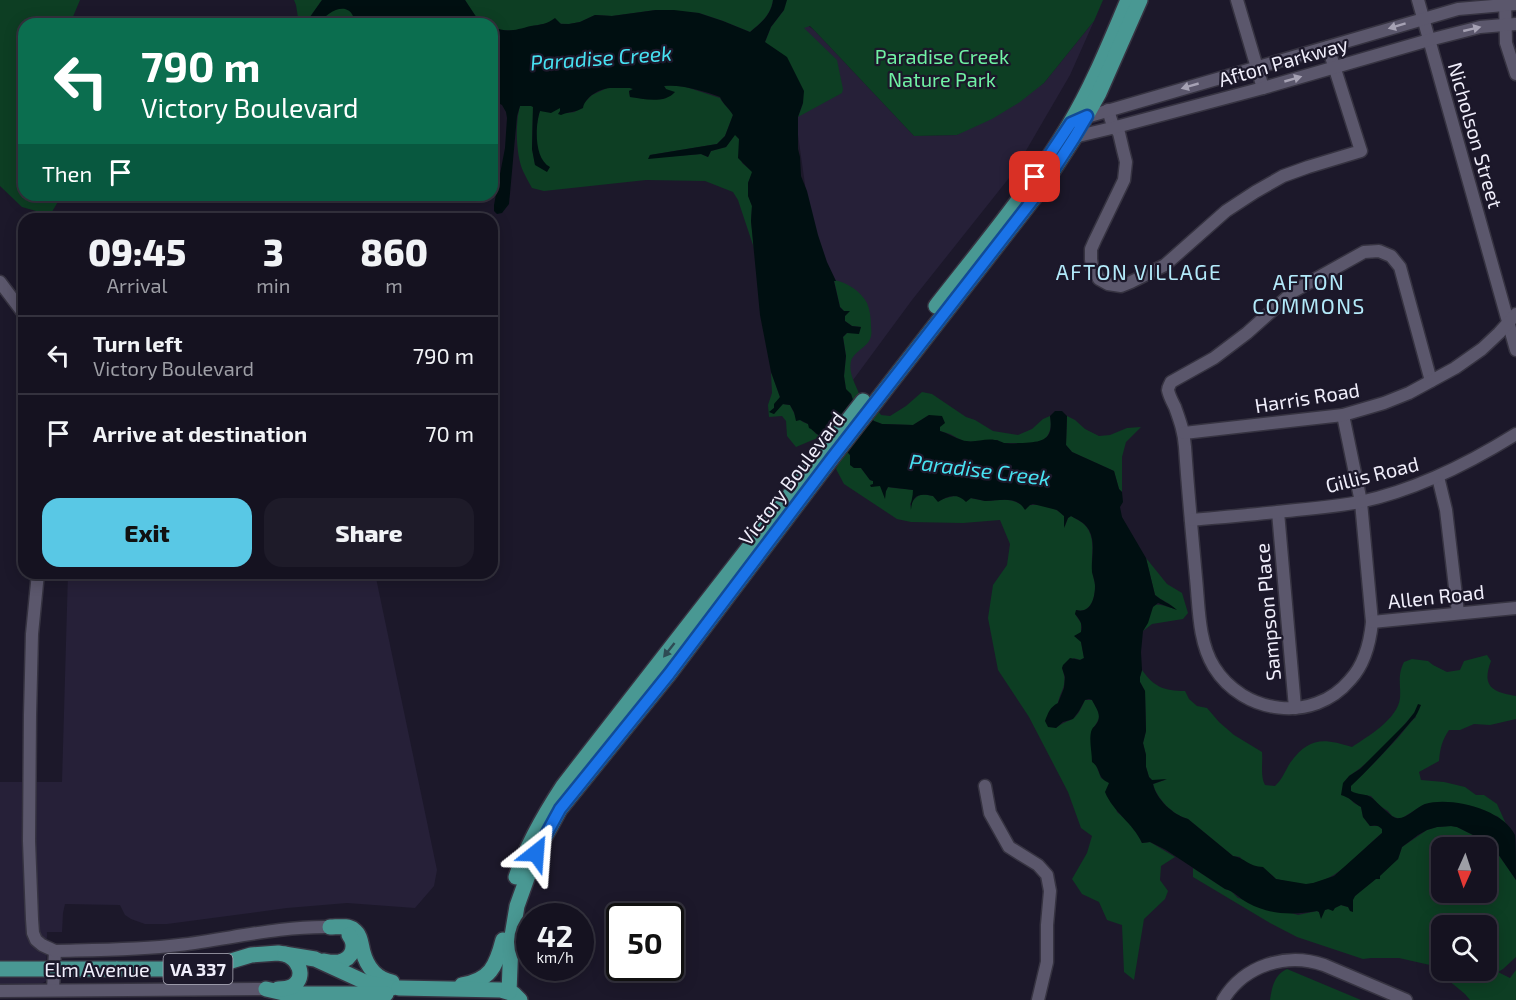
<!DOCTYPE html>
<html lang="en">
<head>
<meta charset="utf-8">
<style>
  :root { --surface:#151220; --page:#1e1b29; --text:#f1f3f6; --muted:#9d9ea5; --line:#34323e; --accent:#59c8e5 }
  body { margin:0; font-family:"Exo 2",sans-serif; background:var(--page); color:var(--text); height:100vh; display:flex; flex-direction:column; font-size:22px; white-space:nowrap }
  * { box-sizing:border-box; margin:0 }
  p { font-size:20px; color:var(--muted) }
  .icon { flex:none; width:33px; height:33px; fill:none; stroke:currentColor; stroke-width:2; stroke-linecap:round; stroke-linejoin:round }
  .map { position:relative; flex:1; overflow:hidden }
  .panel { position:absolute; left:18px; top:213px; width:480px; height:366px; display:flex; flex-direction:column; background:var(--surface); border-radius:18px; box-shadow:0 3px 15px #0003,0 0 0 2px var(--line) }
  .panel>* { flex:none }
  .guide { position:absolute; left:18px; top:18px; width:480px; height:183px; border-radius:18px; box-shadow:0 3px 15px #0003,0 0 0 2px var(--line); background:#0b6e4f; color:#fff; overflow:hidden }
  .needle { width:39px; rotate:183deg }
  .buttons { position:absolute; left:1431px; top:837px; display:grid; gap:12px }
  .buttons a { display:grid; place-items:center; width:66px; height:66px; border-radius:12px; background:var(--surface); box-shadow:0 3px 15px #0003,0 0 0 2px var(--line); font-size:30px }
  .speed { position:absolute; left:516px; top:903px; display:flex; gap:12px; font-size:30px; font-weight:700; text-align:center }
  .speed>* { display:grid; place-content:center; width:78px; height:78px; border-radius:50%; background:var(--surface); box-shadow:0 3px 15px #0003,0 0 0 2px var(--line); line-height:1 }
  .speed small { font-size:15px; font-weight:400 }
  .speed .limit { border:3px solid #111; border-radius:9px; background:#fff; color:#111 }
  .pin { position:absolute; display:grid; place-items:center; width:51px; height:51px; color:#fff; margin:-26px; border-radius:12px; box-shadow:0 3px 9px #0006 }
  .me { position:absolute; width:66px; margin:-33px; rotate:28deg; stroke-linejoin:round; filter:drop-shadow(0 0 4px #0008) }
  .turn { display:flex; align-items:center; gap:21px; height:126px; padding:0 24px; font-size:27px }
  .turn .icon { width:78px; height:78px; stroke-width:2.5 }
  .turn b { display:block; font-size:42px; line-height:51px }
  .then { display:flex; align-items:center; height:57px; padding:0 24px; background:#0003; gap:12px; font-size:22px }
  .eta { display:flex; justify-content:space-evenly; align-items:center; height:102px; text-align:center }
  .eta b { font-size:36px; font-weight:800; line-height:42px }
  .action { display:flex; gap:12px; margin-top:auto; padding:12px 24px }
  .action a { flex:1; height:69px; border-radius:18px; background:var(--accent); color:#111; font-size:24px; font-weight:800; line-height:69px; text-align:center }
  .action a+a { background:var(--page); color:var(--text) }
  ul { padding:0; list-style:none }
  li { display:flex; align-items:center; gap:18px; height:78px; padding:0 24px; border-top:2px solid var(--line) }
  li div { flex:1 }
  li b { display:block; font-size:22px }
  li em { font-style:normal }
  .map>svg:first-child { display:block }
  .built { fill:#262038 }
  .green { fill:#0d3e23; fill-rule:evenodd }
  .water { fill:#000f11 }
  .lines { fill:none; stroke-linecap:round; stroke-linejoin:round }
  .minor-casing { stroke:#363341; stroke-width:15 }
  .major-casing { stroke:#363341; stroke-width:18 }
  .minor { stroke:#5b576c; stroke-width:12 }
  .major { stroke:#499893; stroke-width:15 }
  .major-bridge-casing { stroke:#363341; stroke-width:18; stroke-linecap:butt }
  .major-bridge { stroke:#499893; stroke-width:15 }
  .oneway { fill:#a6a2b4 }
  .oneway2 { fill:#2e4b54 }
  .route-casing { stroke:#114b97; stroke-width:15 }
  .route { stroke:#1a73e8; stroke-width:10 }
  .labels { text-anchor:middle; dominant-baseline:central; stroke-width:4.5; stroke-linejoin:round; paint-order:stroke }
  .shield { fill:#1c182a; stroke:#b0aebc; stroke-width:1.5 }
  .shield-label { font-size:18px; font-weight:bold; fill:#f0eefb }
  .park-label { font-size:20px; fill:#70f2a4; stroke:#1c182a }
  .street-label { font-size:20px; fill:#f0eefb; stroke:#1c182a }
  .water-label { font-size:21px; font-style:italic; fill:#47e2f2; stroke:#1c182a }
  .neighbourhood-label { font-size:21px; letter-spacing:1.5px; fill:#b3eafa; stroke:#1c182a }
</style>
</head>
<body>
<div class="map">
<svg width="1516" height="1000" viewBox="0 0 1516 1000">
  <rect width="100%" height="100%" fill="#1c182a"/>
  <g class="built">
    <polygon points="677,0 775,0 815,31 914,136 957,135 1044,83 1094,21 1070,75 1013,173 912,300 842,395 831,368 797,128"/>
    <polygon points="68,573 375,573 437,870 434,886 415,908 347,903 287,908 167,924 145,924 131,919 125,915 120,905 65,904 63,913 62,932 47,932 46,981 39,985 0,985 0,782 62,782"/>
  </g>
  <g class="green">
    <polygon points="0,0 80,0 72,19 72,24 24,24 24,195 62,195 50,215 22,207 0,186"/>
    <polygon points="294,0 322,0 310,17 307,24 299,24 296,5"/>
    <path d="M465,0H773C771,15 761,23 750,32L723,21L699,13L656,10L612,16L595,15L580,22L569,24L548,23L528,27L519,31L500,30L492,27V24C476,24 473,12 465,0Z"/>
    <polygon points="775,0 1103,0 1094,21 1044,83 1020,102 992,119 957,135 914,136 815,31 810,26 804,28 837,60 843,89 842,93 798,117 803,103 765,42 771,27 784,10"/>
    <path d="M339,7C347,8 352,9 354,18L351,24H319C324,16 330,11 339,7Z"/>
    <path d="M672,85L686,87L720,98C723,104 729,108 733,115L725,136L717,144L650,155L649,158L701,154L708,157L711,151L726,147L735,134L739,139L742,163L753,172L748,183V195L752,206L751,221L754,248L738,200L733,192L705,181L646,180L544,191L532,188C529,183 526,177 523,171C516,155 515,123 520,106H532L533,107L532,149L535,164L547,171C545,165 541,161 538,154C535,145 536,121 540,111L560,108V111L567,113L575,112L592,95L607,88H630L634,89L629,91L630,97L664,99L666,89L664,86Z"/>
    <path d="M834,280C846,282 861,291 867,303C870,310 871,319 871,326C871,329 872,333 871,336C869,347 855,350 851,361C848,373 856,385 860,396L854,403L851,394L846,390L844,376L846,356L843,337L847,333L861,327L852,326L845,321V316L849,311H844L840,307Z"/>
    <polygon points="771,372 780,397 774,408 770,412 774,414 782,404 790,405 796,417 803,422 808,424 816,434 822,436 796,447 787,436 786,421 782,416 769,417 768,405 772,393"/>
    <path d="M922,392L932,394L966,417L975,420L993,431L1018,435L1032,429L1043,419L1050,416C1052,429 1050,439 1036,443H1003L997,440L975,442L963,441L950,434L940,431V427L929,415L913,425L882,424L874,421L871,417L877,409L881,415L890,416L906,406Z"/>
    <polygon points="1067,416 1075,420 1085,429 1099,436 1110,435 1127,428 1141,427 1126,442 1122,457 1122,492 1119,489 1114,471 1072,452 1066,445"/>
    <path d="M845,449L850,455L854,468H861L870,480L873,481V484L880,486L886,491L888,487C896,489 904,488 913,490V499L910,504L911,507C912,500 916,497 922,494L933,496L939,500C945,499 950,496 957,496C965,496 977,500 986,501C1001,501 1010,496 1024,507C1036,502 1055,506 1064,516L1065,526L1068,518L1071,516C1078,520 1085,523 1089,531C1095,543 1091,557 1092,569C1092,574 1094,579 1095,584C1096,596 1091,614 1077,610L1075,614L1081,623V642L1084,658L1080,660L1074,658L1062,668C1068,684 1062,688 1058,702C1056,710 1057,719 1056,728C1063,722 1068,722 1074,718C1079,714 1082,706 1085,700H1092C1099,712 1103,716 1093,728L1096,765L1101,778L1110,783L1117,812C1127,820 1137,831 1142,843L1150,842L1175,857L1161,866L1160,880L1168,891L1165,899L1144,919L1134,980L1124,972L1122,925L1107,920L1099,902L1082,894L1072,879L1087,853L1092,836L1081,828L1068,792L1029,717L998,670L988,618L993,585L1007,565L1010,544L1000,520L963,523L911,522L897,519L844,484L836,469Z"/>
    <path d="M1146,558L1167,584L1182,593L1188,613L1183,619L1152,624L1143,631C1157,609 1143,598 1175,609C1169,602 1162,601 1155,595Z"/>
    <path d="M1487,655L1491,661C1481,687 1493,692 1516,696V719L1490,725L1474,724L1460,730H1449C1442,740 1440,749 1439,761L1419,772L1421,780L1444,782L1465,787L1476,795H1484L1497,804L1506,824L1497,816L1425,804L1402,818H1397L1392,816L1388,811L1380,806L1371,796L1355,794L1351,791L1350,786C1366,772 1380,757 1394,742C1402,734 1408,724 1416,717L1414,713C1398,733 1370,763 1349,776L1347,796L1354,803L1361,807L1363,817L1370,826H1380L1382,829V833C1361,850 1337,882 1309,884C1298,885 1286,881 1276,879L1272,875L1243,861L1240,857L1233,856L1188,819C1173,815 1157,799 1153,784L1165,780H1152L1149,777L1146,767V755L1143,743L1146,731L1145,691L1140,682V677L1142,670C1154,687 1164,691 1185,691L1189,699L1197,706L1207,708L1219,722L1234,735L1262,752C1263,763 1260,776 1265,785L1275,786C1282,780 1285,771 1290,763C1309,737 1323,738 1352,747C1367,737 1398,719 1400,698C1401,684 1397,676 1404,662L1412,659L1428,661L1433,665L1447,672L1460,670L1464,661Z"/>
    <path d="M1451,826L1457,827L1483,840L1496,851L1516,880V957L1503,969L1498,972L1510,978L1516,970V1000H1470L1465,994L1430,965L1399,958H1371L1363,959L1297,937L1270,923L1193,877V868L1225,889L1231,891L1238,898L1298,915L1317,911L1319,912L1321,917L1324,910L1334,908L1341,905L1348,907L1355,896L1398,859L1402,847L1427,830L1437,827ZM1442,848H1486V892H1442ZM1442,926H1486V970H1442Z"/>
    <path d="M1287,969L1361,1000H1270C1272,987 1274,975 1287,969Z"/>
  </g>
  <g class="water">
    <path d="M322,0H465L479,21L484,24H351L354,18C347,0 327,12 319,24H307L310,17Z"/>
    <path d="M773,0H787L784,10L771,27L765,42L787,57L804,91L803,103L798,117V149L800,157L801,176L807,191L818,235L827,262L836,281H834L840,307L844,311H850L845,316V321L852,326L861,327L859,334L847,333L843,337L846,356L844,376L846,389L851,394L854,403L874,421L882,424L913,425L929,415L942,416L945,423L940,427V431C948,433 954,438 962,440C973,444 983,438 995,440C998,440 1001,442 1004,443C1010,444 1017,443 1023,443C1044,442 1054,439 1050,416L1055,411H1062L1067,416L1066,445L1072,452L1114,471L1119,489L1122,492L1123,502L1120,507L1122,517L1146,558L1155,595C1162,601 1169,603 1177,610L1158,603L1153,607L1148,623L1143,631L1141,652L1142,670L1140,677V682L1145,691L1146,731L1143,743L1146,755V767L1149,777L1152,780L1167,779L1153,784C1156,799 1173,815 1188,819L1233,856C1245,858 1249,867 1263,867L1276,879L1306,884L1313,883L1334,876L1382,833V829C1378,825 1375,825 1370,826L1363,817L1361,807C1354,803 1349,797 1341,795L1343,783L1349,776L1360,769L1406,723L1414,713L1418,704L1421,705C1416,717 1416,716 1408,725C1390,746 1371,767 1351,786V791C1357,795 1366,793 1372,798C1377,802 1391,817 1396,818C1406,820 1416,807 1425,804C1450,796 1503,809 1515,835C1516,841 1516,871 1516,880L1496,851L1483,840L1457,827L1451,826L1437,827L1427,830L1418,835L1402,847L1398,859L1380,876V879H1376L1355,896L1353,900V912L1350,911L1348,907L1341,905L1335,908L1333,911L1328,909L1325,910L1321,919L1319,912L1317,911C1293,915 1270,915 1248,903C1240,899 1234,891 1225,889L1166,850L1150,842L1142,843C1133,823 1113,812 1105,792L1109,783C1096,777 1102,769 1092,762C1092,753 1089,740 1091,732C1093,726 1094,728 1097,723C1102,715 1096,708 1092,700L1089,699L1085,700L1079,711L1073,719L1063,722L1056,728L1048,727L1045,721C1048,713 1050,707 1058,703L1064,688L1065,677L1062,668L1063,665L1070,658L1080,660L1084,658L1081,642L1074,636L1081,632C1083,624 1080,620 1075,614L1076,610C1091,614 1095,598 1095,586C1095,581 1093,576 1092,572C1091,558 1096,543 1089,530C1084,522 1078,520 1071,516L1068,518L1064,528V516L1057,510L1033,504L1030,505L1025,510C1017,495 999,501 985,501C981,500 976,499 971,498L966,502C957,492 947,496 938,502L933,496C919,493 912,495 911,510C910,503 913,498 913,490L888,487L886,491L885,499L880,486L871,487L870,485L873,484V481L870,480L861,468H854L850,465V455C845,449 838,442 831,438C827,436 821,437 817,434C814,432 812,429 809,428L808,424L800,420L796,421L794,412L790,405L783,404L774,414L769,412L774,408V404L780,397L771,372L760,315L751,221L752,206L748,196V183L752,172L738,158L739,139L735,135L726,147L711,151L708,157L701,154L648,159L650,155L717,144L725,136L733,115C729,108 723,104 720,97C704,91 681,84 664,86L666,89L675,92C665,104 643,99 630,97L629,91L633,89L630,88C623,88 616,88 610,88C599,89 585,97 583,108C574,113 570,111 561,115L558,114L560,111V108L551,113L540,111C535,126 534,159 550,167L547,172L535,165L532,149L533,107L531,106H520L517,116L509,204L502,213L497,214L494,211V205L505,148L507,118L506,112L502,105L492,100V27C508,33 515,30 531,26C540,25 547,24 555,18L561,24H569L580,22L595,15L612,16L656,10H674L699,13L723,21L750,32C761,23 771,15 773,0Z"/>
  </g>
  <g class="lines">
    <defs>
      <g id="minor">
        <polyline points="1237,0 1263,88"/>
        <polyline points="1418,0 1516,350"/>
        <polyline points="1505,0 1506,43 1516,74"/>
        <polyline points="1108,110 1112,123 1119,133 1123,150 1126,162 1124,180 1095,240 1091,249 1091,259 1092,267 1099,279 1108,284 1121,286 1131,282 1165,265 1226,211 1255,192 1283,176 1308,167 1361,151 1328,47"/>
        <polyline points="1083,118 1458,9 1516,4"/>
        <polyline points="1070,138 1116,127 1263,88 1429,40 1480,27 1516,24"/>
        <polyline points="0,282 24,314"/>
        <path d="M1343,415L1361,502L1372,622C1370,643 1365,664 1350,680C1313,724 1243,714 1214,667C1198,641 1199,607 1196,578C1192,534 1188,491 1185,447C1184,432 1180,421 1175,407C1173,403 1169,396 1168,390C1168,387 1170,385 1171,382L1214,358L1247,333L1294,291L1364,252L1379,251L1391,256L1400,267L1431,381"/>
        <polyline points="1184,433 1343,415 1384,403 1409,393 1455,368 1482,349 1499,333 1516,314"/>
        <polyline points="1438,477 1446,510 1458,613"/>
        <polyline points="1278,512 1295,708"/>
        <path d="M1191,520C1226,517 1261,514 1296,510C1318,508 1339,506 1360,502C1416,490 1468,464 1516,434"/>
        <polyline points="38,573 32,634 30,715 29,841 32,919 33,933 36,940 42,945 55,951 53,990"/>
        <polyline points="1372,622 1516,608"/>
        <polyline points="985,786 990,813 1009,847 1038,865 1047,875 1050,891 1047,925 1047,962 1038,1000"/>
        <path d="M55,951C96,950 138,950 179,945C230,939 279,926 330,927"/>
        <polyline points="0,991 266,989"/>
        <path d="M1223,1000C1244,965 1287,952 1324,965L1406,1000"/>
      </g>
      <g id="major">
        <path d="M936,306C982,247 1031,189 1069,125C1093,85 1110,42 1128,0"/>
        <path d="M516,877C527,844 544,815 563,786L863,401"/>
        <path d="M330,927C338,927 348,925 354,930C361,935 361,945 363,952C367,967 377,979 392,982"/>
        <path d="M324,961C329,962 334,963 339,962C353,959 357,945 349,935"/>
        <polyline points="116,969 200,969 218,965 251,955 278,953 315,959 365,982 392,988"/>
        <path d="M462,985C490,980 496,967 503,940"/>
        <polyline points="399,988 501,990 514,994 520,1000"/>
        <polyline points="266,989 288,994 386,994"/>
        <path d="M278,989C283,989 288,989 293,986C307,976 298,959 285,954"/>
        <polyline points="509,992 511,942 517,906 536,853 560,809 669,674 832,458 1041,189 1074,138 1099,93 1140,0"/>
      </g>
    </defs>
    <use href="#minor" class="minor-casing"/>
    <use href="#major" class="major-casing"/>
    <use href="#minor" class="minor"/>
    <use href="#major" class="major"/>
    <defs>
      <polyline id="major-bridge" points="0,969 116,969"/>
    </defs>
    <use href="#major-bridge" class="major-bridge-casing"/>
    <use href="#major-bridge" class="major-bridge"/>
  </g>
  <defs><path id="oneway-solid" d="M-6-.8H1V-3.2L6.5 0L1 3.2V.8H-6Z" transform="scale(1.5)"/></defs>
  <g class="oneway">
    <use href="#oneway-solid" transform="translate(1397 26) rotate(163)"/>
    <use href="#oneway-solid" transform="translate(1472 29) rotate(-13)"/>
    <use href="#oneway-solid" transform="translate(1293 79) rotate(-16)"/>
    <use href="#oneway-solid" transform="translate(1190 86) rotate(164)"/>
  </g>
  <use class="oneway2" href="#oneway-solid" transform="translate(669 650) rotate(128)"/>
  <g class="lines">
    <defs>
      <polyline id="route" points="536,853 560,809 669,674 832,458 1041,189 1074,138 1087,116 1071,123 1035,177"/>
    </defs>
    <use href="#route" class="route-casing"/>
    <use href="#route" class="route"/>
  </g>
  <g class="labels">
    <rect class="shield" x="163.5" y="954" width="69" height="30" rx="4.5"/>
    <g class="shield-label">
      <text x="198" y="969">VA 337</text>
    </g>
    <g class="park-label">
      <text x="942" y="56">Paradise Creek<tspan x="942" dy="23">Nature Park</tspan></text>
    </g>
    <g class="street-label">
      <text transform="translate(1283 61) rotate(-16)">Afton Parkway</text>
      <text transform="translate(1476 135) rotate(74)">Nicholson Street</text>
      <text transform="translate(1307 397) rotate(-9)">Harris Road</text>
      <text transform="translate(1372 474) rotate(-14)">Gillis Road</text>
      <text transform="translate(791 478) rotate(-53)">Victory Boulevard</text>
      <text transform="translate(1436 596) rotate(-6)">Allen Road</text>
      <text transform="translate(1267 612) rotate(-95)">Sampson Place</text>
      <text x="97" y="969">Elm Avenue</text>
    </g>
    <g class="water-label">
      <text transform="translate(601 57) rotate(-4)">Paradise Creek</text>
      <text transform="translate(980 469) rotate(7)">Paradise Creek</text>
    </g>
    <g class="neighbourhood-label">
      <text x="1139" y="271">AFTON VILLAGE</text>
      <text x="1309" y="281">AFTON<tspan x="1309" dy="24">COMMONS</tspan></text>
    </g>
  </g>
</svg>
<div class="buttons">
<a><svg class="needle" viewBox="-14 -14 28 28"><path d="M0-13l5 13h-10z" fill="#e53935"/><path d="M0 13l5-13h-10z" fill="#9d9ea5"/></svg></a>
<a><svg class="icon" aria-label="search" viewBox="0 0 24 24"><circle cx="10" cy="10" r="6"/><path d="M15 15l6 6"/></svg></a>
</div>
<div class="speed"><div>42<small>km/h</small></div><div class="limit">50</div></div>
<div class="pin" style="left:1035px;top:177px;background:#d93025"><svg class="icon" aria-label="arrive" viewBox="0 0 24 24"><path d="M6 21V4h12l-3 4 3 4H6"/></svg></div>
<svg class="me" style="left:536px;top:853px" viewBox="-20 -20 40 40"><path d="M0-17L14 15 0 8-14 15z" fill="#1a73e8" stroke="#fff" stroke-width="4"/></svg>
<div class="guide">
<div class="turn"><svg class="icon" aria-label="left" viewBox="0 0 24 24"><path d="M17 20v-9H6M10 6l-5 5 5 5"/></svg><div><b>790 m</b>Victory Boulevard</div></div>
<div class="then">Then<svg class="icon" aria-label="arrive" viewBox="0 0 24 24"><path d="M6 21V4h12l-3 4 3 4H6"/></svg></div>
</div>
<section class="panel">
<div class="eta">
<div><b>09:45</b><p>Arrival</p></div>
<div><b>3</b><p>min</p></div>
<div><b>860</b><p>m</p></div>
</div>
<ul>
<li><svg class="icon" aria-label="left" viewBox="0 0 24 24"><path d="M17 20v-9H6M10 6l-5 5 5 5"/></svg><div><b>Turn left</b><p>Victory Boulevard</p></div><em>790 m</em></li>
<li><svg class="icon" aria-label="arrive" viewBox="0 0 24 24"><path d="M6 21V4h12l-3 4 3 4H6"/></svg><div><b>Arrive at destination</b></div><em>70 m</em></li>
</ul>
<div class="action"><a>Exit</a><a>Share</a></div>
</section>
</div>
</body>
</html>
